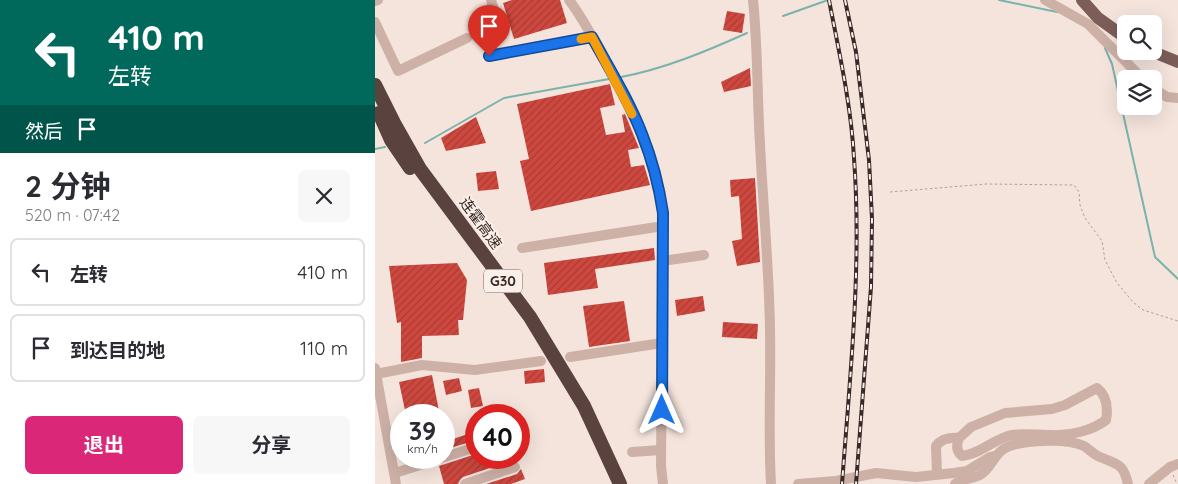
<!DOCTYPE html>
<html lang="zh">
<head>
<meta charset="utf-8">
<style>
  :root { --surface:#fff; --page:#f7f7f7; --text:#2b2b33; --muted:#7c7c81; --line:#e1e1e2; --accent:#db2777 }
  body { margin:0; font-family:Quicksand,"Noto Sans SC",sans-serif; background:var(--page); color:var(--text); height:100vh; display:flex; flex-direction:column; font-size:19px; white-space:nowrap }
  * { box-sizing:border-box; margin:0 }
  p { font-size:16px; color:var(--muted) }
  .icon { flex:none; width:28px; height:28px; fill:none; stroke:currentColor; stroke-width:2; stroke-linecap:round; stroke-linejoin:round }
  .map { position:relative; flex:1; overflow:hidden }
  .drawer { display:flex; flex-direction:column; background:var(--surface); width:375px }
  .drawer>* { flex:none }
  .hud { background:#00695c; color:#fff; overflow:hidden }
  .tools { position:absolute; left:742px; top:15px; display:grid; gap:10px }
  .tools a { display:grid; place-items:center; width:45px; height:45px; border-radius:8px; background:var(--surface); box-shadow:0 5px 20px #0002; font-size:25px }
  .speed { position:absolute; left:15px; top:404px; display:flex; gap:10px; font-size:25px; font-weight:700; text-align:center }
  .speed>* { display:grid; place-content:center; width:65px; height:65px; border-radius:50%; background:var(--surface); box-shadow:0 5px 20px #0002; line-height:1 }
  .speed small { font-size:12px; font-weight:400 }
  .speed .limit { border:8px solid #d22; background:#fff; color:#111 }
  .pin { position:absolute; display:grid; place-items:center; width:42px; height:42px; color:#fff; margin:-51px -21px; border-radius:50% 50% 50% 0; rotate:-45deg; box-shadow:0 0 5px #0007 }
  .pin .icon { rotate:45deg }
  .me { position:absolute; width:55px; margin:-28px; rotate:0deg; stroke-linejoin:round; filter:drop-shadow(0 0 4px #0008) }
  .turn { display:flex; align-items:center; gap:18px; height:105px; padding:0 25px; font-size:22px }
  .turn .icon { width:65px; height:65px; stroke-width:2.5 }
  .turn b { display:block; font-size:35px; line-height:42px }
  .then { display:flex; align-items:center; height:48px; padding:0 25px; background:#0003; gap:10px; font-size:19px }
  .round { display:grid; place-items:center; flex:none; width:52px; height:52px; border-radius:8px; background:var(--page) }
  .summary { display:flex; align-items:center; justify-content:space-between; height:85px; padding:0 25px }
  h1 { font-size:30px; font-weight:700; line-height:38px }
  .cta { display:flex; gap:10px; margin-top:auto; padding:10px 25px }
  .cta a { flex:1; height:58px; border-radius:8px; background:var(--accent); color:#fff; font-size:20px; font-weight:700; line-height:58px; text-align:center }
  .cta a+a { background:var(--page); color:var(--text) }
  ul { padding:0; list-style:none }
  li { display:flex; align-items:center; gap:15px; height:68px; margin:0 10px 8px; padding:0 15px; border:2px solid var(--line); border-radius:8px }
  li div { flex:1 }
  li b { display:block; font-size:19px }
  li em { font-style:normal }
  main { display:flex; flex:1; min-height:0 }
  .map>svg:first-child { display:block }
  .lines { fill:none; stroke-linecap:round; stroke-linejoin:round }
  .stream { stroke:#79b3ab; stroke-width:2 }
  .building { fill:url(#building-hatch) }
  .path { stroke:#b99b91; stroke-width:1; stroke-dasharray:2.5 2.5; stroke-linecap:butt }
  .minor { stroke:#cdb1a7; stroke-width:10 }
  .major { stroke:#7c5d58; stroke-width:12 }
  .highway { stroke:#5a423e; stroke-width:14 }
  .rail-casing { stroke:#392a28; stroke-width:4 }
  .rail { stroke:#fbefe9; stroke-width:2; stroke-dasharray:5.5; stroke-linecap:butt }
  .route-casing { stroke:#114b97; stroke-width:12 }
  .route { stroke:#1a73e8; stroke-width:9 }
  .slow { stroke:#f59e0b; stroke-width:9 }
  .labels { text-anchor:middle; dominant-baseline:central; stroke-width:4; stroke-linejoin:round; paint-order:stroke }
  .shield { fill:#fbefe9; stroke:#736562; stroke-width:1 }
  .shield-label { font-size:14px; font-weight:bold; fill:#392a28 }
  .street-label { font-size:15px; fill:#392a28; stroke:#fbefe9 }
</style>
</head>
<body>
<main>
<section class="drawer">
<div class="hud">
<div class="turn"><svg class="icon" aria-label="left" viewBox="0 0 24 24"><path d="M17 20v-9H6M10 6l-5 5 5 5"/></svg><div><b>410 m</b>左转</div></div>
<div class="then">然后<svg class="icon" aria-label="arrive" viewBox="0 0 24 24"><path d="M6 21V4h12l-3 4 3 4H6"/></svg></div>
</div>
<div class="summary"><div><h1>2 分钟</h1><p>520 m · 07:42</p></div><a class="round"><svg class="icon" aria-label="close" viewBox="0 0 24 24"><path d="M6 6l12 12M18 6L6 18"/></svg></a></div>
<ul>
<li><svg class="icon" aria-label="left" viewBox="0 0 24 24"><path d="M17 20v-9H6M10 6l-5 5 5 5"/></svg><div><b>左转</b></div><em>410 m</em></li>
<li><svg class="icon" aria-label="arrive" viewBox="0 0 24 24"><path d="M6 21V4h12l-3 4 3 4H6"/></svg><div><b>到达目的地</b></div><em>110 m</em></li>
</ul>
<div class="cta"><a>退出</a><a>分享</a></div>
</section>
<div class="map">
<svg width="803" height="484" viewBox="0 0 803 484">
  <defs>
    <pattern id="building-hatch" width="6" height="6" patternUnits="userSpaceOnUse" patternTransform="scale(1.25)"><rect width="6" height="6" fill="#ce483f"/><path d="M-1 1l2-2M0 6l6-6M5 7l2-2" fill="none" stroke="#a83c35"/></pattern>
  </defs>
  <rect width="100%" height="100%" fill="#f4e4dc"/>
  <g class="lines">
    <g class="stream">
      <polyline points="624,0 682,12"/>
      <polyline points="408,16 453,0"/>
      <polyline points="730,48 737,64 780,257 803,279"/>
      <path d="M246,77C289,69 332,51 372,33"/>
      <polyline points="50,143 129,98 234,79"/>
      <polyline points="0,149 10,147"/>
    </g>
  </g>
  <g class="building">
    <polygon points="137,0 185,0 192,23 139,39 128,3"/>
    <polygon points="352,11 370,14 367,33 348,30"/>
    <polygon points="375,68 376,86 349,92 346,82"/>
    <polygon points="235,84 240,105 225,108 231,135 250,132 247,115 250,114 264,148 253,150 256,167 269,165 275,185 156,211 145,161 154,159 142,104"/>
    <polygon points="101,117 111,143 71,151 66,138"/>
    <polygon points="121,171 124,189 103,191 101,173"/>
    <polygon points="380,178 385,262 362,266 357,241 367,239 364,196 356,197 355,180"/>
    <polygon points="279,248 280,260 220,269 223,288 173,295 169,263"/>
    <polygon points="82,263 92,280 88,320 83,320 84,335 47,336 47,358 26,362 26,322 22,323 14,266"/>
    <polygon points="328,296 330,311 302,316 300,300"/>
    <polygon points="249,301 255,341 214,347 208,306"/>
    <polygon points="348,322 383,324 382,339 347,337"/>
    <polygon points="169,369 170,382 150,384 149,371"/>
    <polygon points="57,375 64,411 45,415 31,415 24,382"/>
    <polygon points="84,378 87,391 71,395 68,381"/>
    <polygon points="104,388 108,406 96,408 93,390"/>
    <polygon points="99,432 101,440 69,450 69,442"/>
    <polygon points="101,454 101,458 134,458 136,461 88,477 85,480 83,484 69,484 64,466"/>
    <polygon points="146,469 150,479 136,484 111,484 142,474"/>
  </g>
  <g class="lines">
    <g class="path">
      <polyline points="515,192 611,184 699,185 704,192 705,205 710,218 727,241 730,260 742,283 758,302 768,310 803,321"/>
      <polyline points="798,475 802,484"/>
    </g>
    <g class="minor">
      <polyline points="116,0 125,31"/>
      <path d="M194,0C209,20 220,41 231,63C258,112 279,156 288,213L286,466L288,484"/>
      <path d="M378,0C383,48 382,96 385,144C388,205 394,267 395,329C396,381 393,433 396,484"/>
      <polyline points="670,0 713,24 768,79"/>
      <polyline points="0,1 3,0"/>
      <polyline points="0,22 23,71 92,38"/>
      <polyline points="114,56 217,37"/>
      <polyline points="779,89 792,97 803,98"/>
      <polyline points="147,248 288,226"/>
      <polyline points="287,261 329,255"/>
      <polyline points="195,357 287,343"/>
      <polyline points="0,368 21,484"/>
      <polyline points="1,374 47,365 100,370 166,361"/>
      <polyline points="257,452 286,450"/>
      <polyline points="20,473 101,447"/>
      <path d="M562,474L561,446C567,438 575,437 584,438L596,427L630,413L677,409L690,405L722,388C732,396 733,409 731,420C717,431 694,436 676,435C663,435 650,433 637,435C620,438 606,454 587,456C581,451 581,445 584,438"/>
      <polyline points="90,484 140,467"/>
      <polyline points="423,484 461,481 501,473 541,477 579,473 592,471 615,457 619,456"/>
      <path d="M580,484C588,478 598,479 605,475C614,470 618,458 626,451C640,439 692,438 709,446C714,449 719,455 725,457C743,465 748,463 753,484"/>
      <polyline points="774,484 795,467 803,464"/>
    </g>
    <g class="major">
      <polyline points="707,0 723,18 751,38"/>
      <polyline points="776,51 803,62"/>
    </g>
    <g class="highway">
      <polyline points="0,85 19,123 45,169 155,317 209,406 245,484"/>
      <polyline points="4,113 16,140 35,168"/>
    </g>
    <defs>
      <g id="rail">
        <path d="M454,0C464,52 476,104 479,158C487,266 475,376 467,484"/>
        <polyline points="470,0 481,52 494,160 497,219 496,287 481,484"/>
      </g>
    </defs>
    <use href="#rail" class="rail-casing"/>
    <use href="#rail" class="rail"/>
  </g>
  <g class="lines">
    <defs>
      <path id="route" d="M114,56L217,37C234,68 254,100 267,134C277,159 284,186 288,213L287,410"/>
    </defs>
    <use href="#route" class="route-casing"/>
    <use href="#route" class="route"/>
    <polyline class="slow" points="206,39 217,37 257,114"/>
  </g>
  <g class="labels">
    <rect class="shield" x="109" y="269.5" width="38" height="23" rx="4"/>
    <g class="shield-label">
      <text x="128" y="281">G30</text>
    </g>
    <g class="street-label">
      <text transform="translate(106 223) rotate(54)">连霍高速</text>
    </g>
  </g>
</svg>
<div class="tools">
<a><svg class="icon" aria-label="search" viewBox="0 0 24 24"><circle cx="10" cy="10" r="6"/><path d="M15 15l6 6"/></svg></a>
<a><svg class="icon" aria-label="layers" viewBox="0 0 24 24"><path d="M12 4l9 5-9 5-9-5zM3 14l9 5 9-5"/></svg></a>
</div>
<div class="speed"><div>39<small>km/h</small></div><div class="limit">40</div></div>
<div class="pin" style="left:114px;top:56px;background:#d93025"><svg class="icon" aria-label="arrive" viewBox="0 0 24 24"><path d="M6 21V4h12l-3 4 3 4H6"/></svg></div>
<svg class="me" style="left:287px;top:410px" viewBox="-20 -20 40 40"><path d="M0-17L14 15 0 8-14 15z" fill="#1a73e8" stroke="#fff" stroke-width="4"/></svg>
</div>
</main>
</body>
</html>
